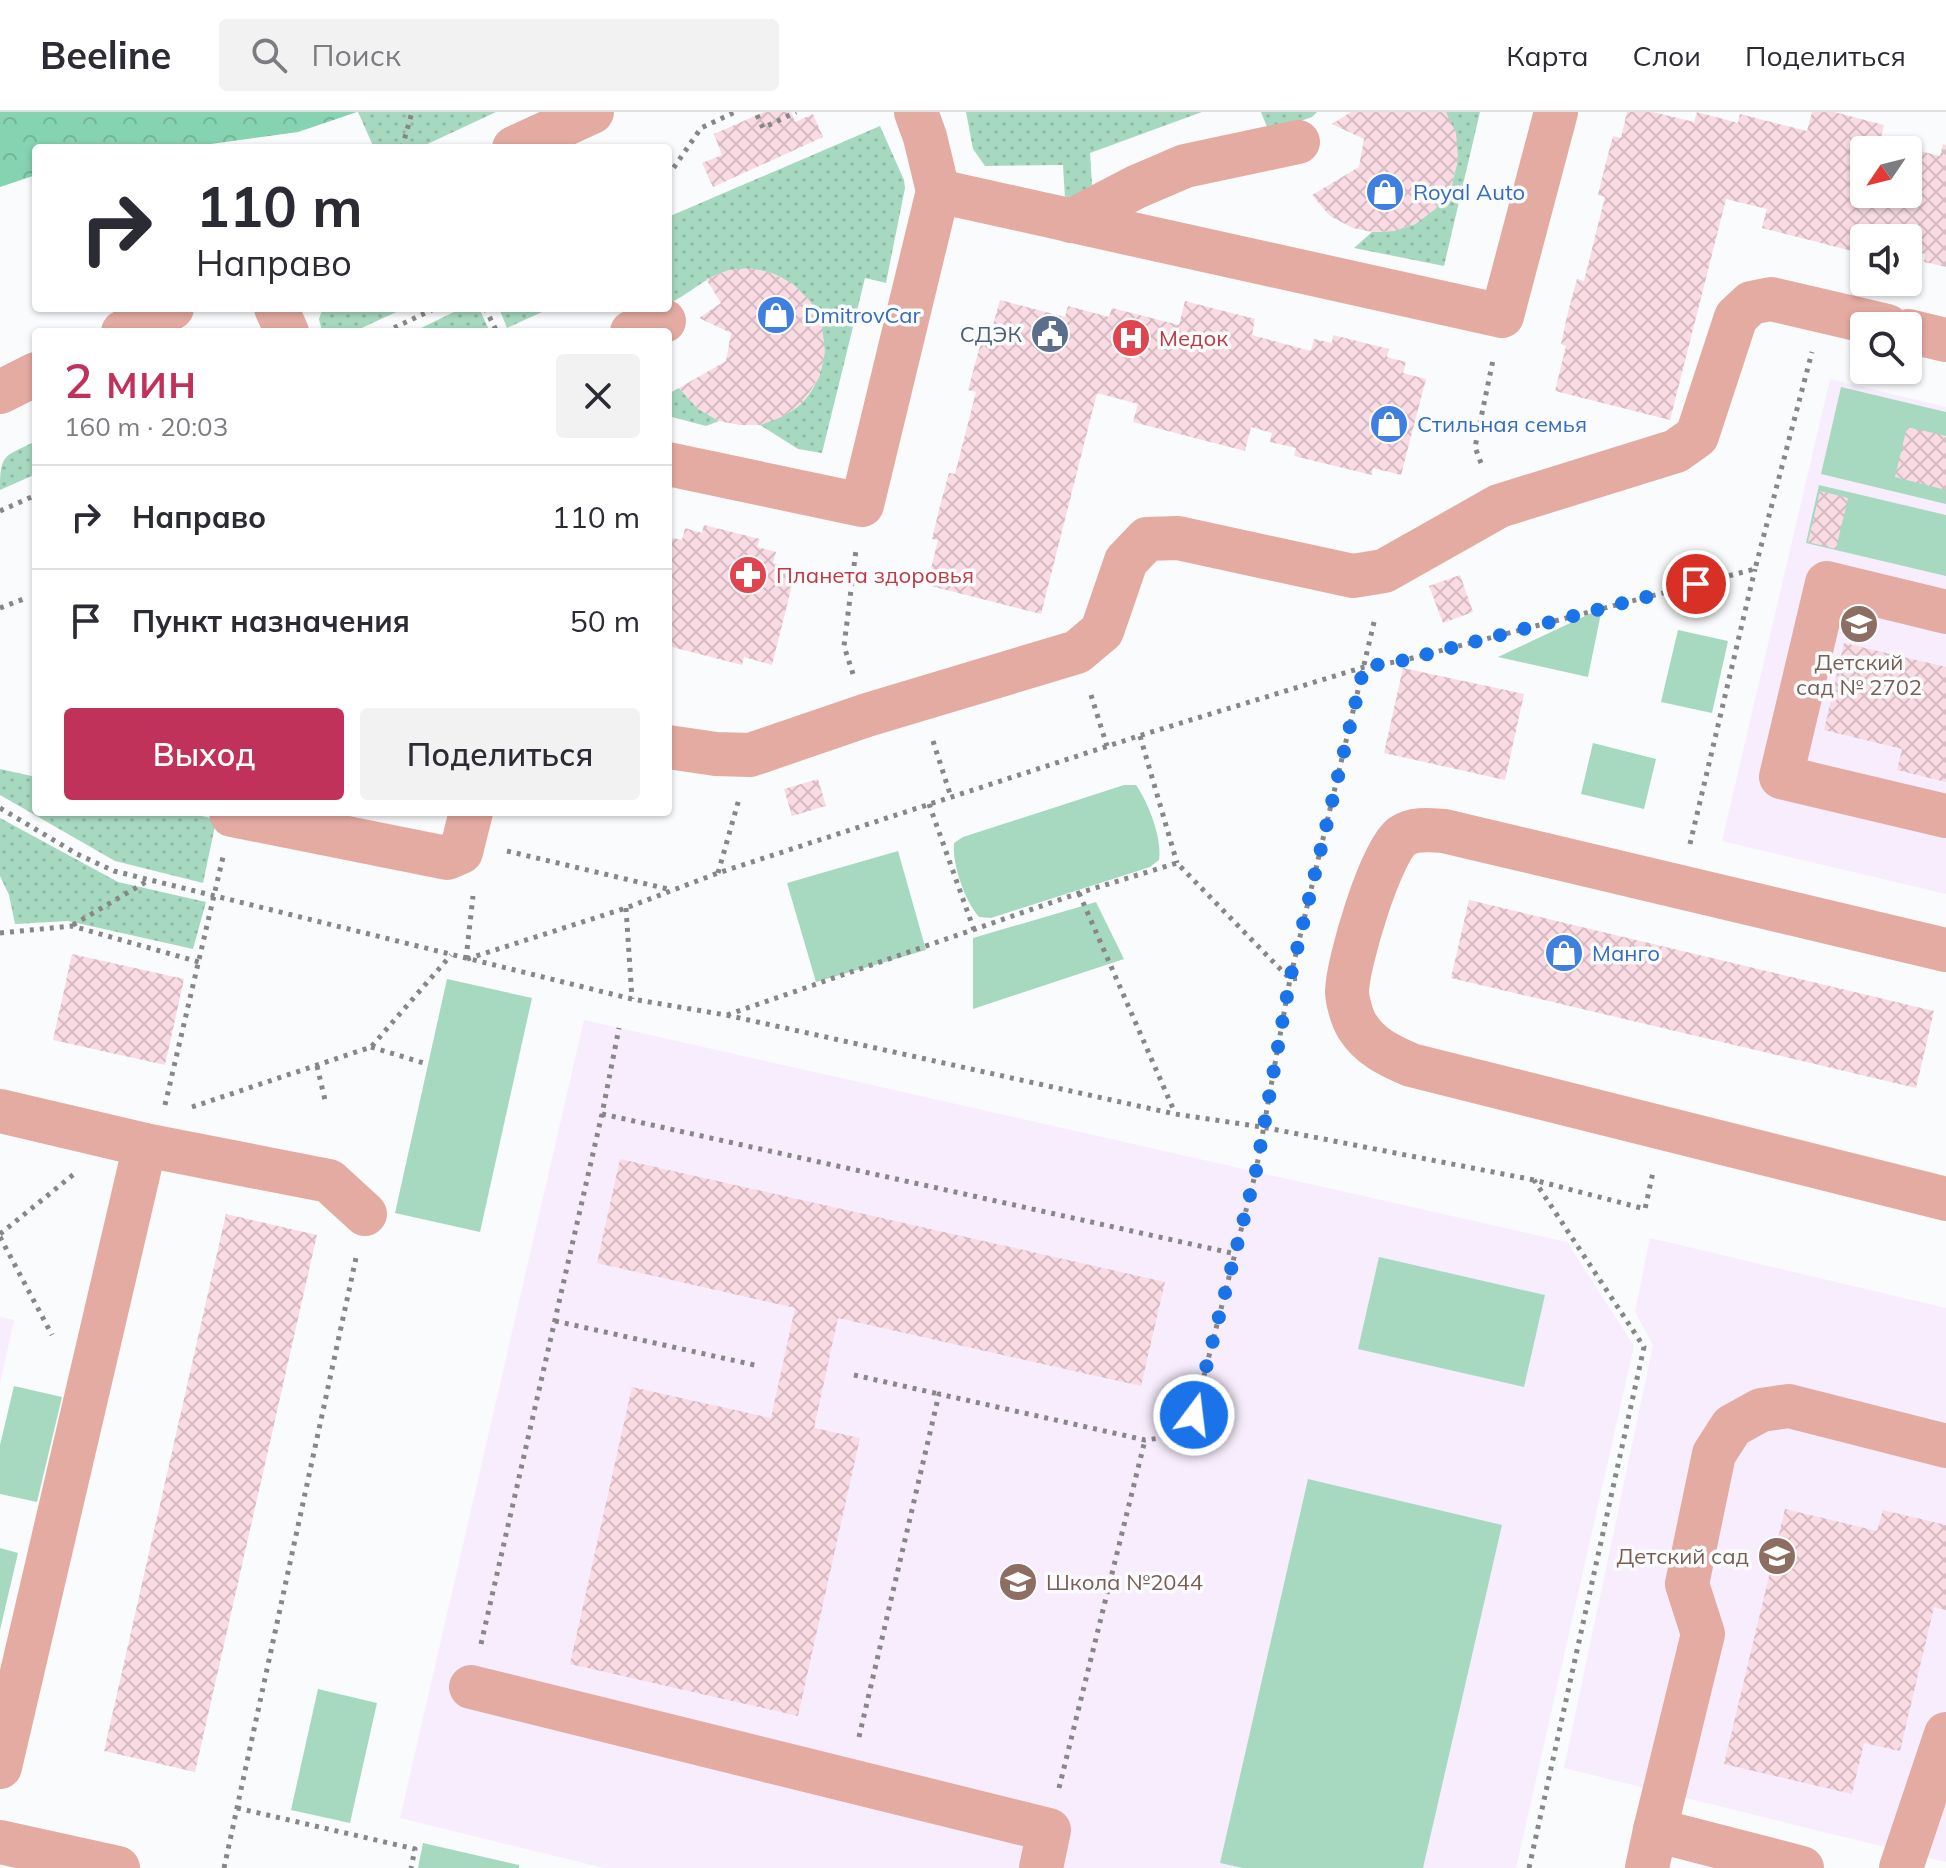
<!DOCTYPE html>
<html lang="ru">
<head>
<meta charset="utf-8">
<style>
  :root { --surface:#fff; --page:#f2f2f3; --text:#2b2b33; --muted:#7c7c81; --line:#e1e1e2; --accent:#c1325a }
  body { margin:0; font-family:Mulish,sans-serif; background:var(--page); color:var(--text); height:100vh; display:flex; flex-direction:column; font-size:30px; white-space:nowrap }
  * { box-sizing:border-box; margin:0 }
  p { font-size:26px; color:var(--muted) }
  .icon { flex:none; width:44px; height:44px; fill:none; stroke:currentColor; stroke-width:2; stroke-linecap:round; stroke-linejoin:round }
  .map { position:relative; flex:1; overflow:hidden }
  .panel { position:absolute; left:32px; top:216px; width:640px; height:488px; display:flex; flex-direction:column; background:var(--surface); border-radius:8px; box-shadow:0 2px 6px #0004 }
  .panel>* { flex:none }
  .banner { position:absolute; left:32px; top:32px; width:640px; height:168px; border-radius:8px; box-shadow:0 2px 6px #0004; background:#fff; color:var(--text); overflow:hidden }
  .needle { width:52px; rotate:235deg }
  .controls { position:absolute; left:1850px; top:24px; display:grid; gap:16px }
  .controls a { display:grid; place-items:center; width:72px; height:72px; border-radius:8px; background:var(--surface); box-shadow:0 2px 6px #0004; font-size:40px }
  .pin { position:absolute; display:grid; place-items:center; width:68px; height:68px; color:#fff; margin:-34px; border:4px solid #fff; border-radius:50%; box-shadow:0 2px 8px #0007 }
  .me { position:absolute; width:88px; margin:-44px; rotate:15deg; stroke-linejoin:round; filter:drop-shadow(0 0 6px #0008) }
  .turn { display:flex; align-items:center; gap:28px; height:168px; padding:0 32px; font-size:36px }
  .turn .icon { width:104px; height:104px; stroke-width:2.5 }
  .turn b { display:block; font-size:56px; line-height:68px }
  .round { display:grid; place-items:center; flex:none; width:84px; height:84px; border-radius:8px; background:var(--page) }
  .headline { display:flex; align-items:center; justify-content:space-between; height:136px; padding:0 32px }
  h1 { font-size:48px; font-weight:600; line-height:60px; color:var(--accent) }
  .action { display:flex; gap:16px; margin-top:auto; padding:16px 32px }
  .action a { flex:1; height:92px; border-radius:8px; background:var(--accent); color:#fff; font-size:32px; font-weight:600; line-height:92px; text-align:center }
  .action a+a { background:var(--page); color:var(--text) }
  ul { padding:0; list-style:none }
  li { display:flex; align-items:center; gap:24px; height:104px; padding:0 32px; border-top:2px solid var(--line) }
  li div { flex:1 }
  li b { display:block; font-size:30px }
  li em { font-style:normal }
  header { display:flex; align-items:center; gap:48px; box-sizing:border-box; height:112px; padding:0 40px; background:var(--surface); border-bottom:2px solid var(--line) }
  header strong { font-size:38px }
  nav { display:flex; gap:44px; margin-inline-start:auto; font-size:28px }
  .search { width:560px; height:72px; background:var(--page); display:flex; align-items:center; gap:20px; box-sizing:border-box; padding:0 28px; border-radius:8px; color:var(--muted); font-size:30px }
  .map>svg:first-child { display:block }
  .education { fill:#f7edfd }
  .grass { fill:url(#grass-dots) }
  .forest { fill:url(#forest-crowns) }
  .green { fill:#a7d9c1 }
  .building { fill:url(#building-cross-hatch); fill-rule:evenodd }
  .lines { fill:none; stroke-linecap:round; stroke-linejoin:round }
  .path { stroke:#878788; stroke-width:5; stroke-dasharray:4 6; stroke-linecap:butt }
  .minor { stroke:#e4aba2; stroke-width:44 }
  .route { stroke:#1a73e8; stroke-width:14; stroke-dasharray:0 25.2 }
  .labels { text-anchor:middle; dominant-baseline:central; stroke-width:7; stroke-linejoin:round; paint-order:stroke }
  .shop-label { font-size:22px; fill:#366cbe; stroke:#fafbfc; text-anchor:start }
  .service-label { font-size:22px; fill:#4e5e75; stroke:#fafbfc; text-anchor:end }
  .health-label { font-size:22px; fill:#be3a42; stroke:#fafbfc; text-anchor:start }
  .education-label { font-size:22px; fill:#785e54; stroke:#fafbfc }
</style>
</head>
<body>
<header>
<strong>Beeline</strong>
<div class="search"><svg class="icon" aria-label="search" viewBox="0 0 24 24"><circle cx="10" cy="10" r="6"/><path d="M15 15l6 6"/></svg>Поиск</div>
<nav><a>Карта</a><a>Слои</a><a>Поделиться</a></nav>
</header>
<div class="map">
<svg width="1946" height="1756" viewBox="0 0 1946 1756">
  <defs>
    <pattern id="grass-dots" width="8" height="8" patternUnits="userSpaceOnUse" patternTransform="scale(2)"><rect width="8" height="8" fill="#a7d9c1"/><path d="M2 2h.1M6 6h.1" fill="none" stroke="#8fbaa5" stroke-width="1.8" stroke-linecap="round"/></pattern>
    <pattern id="forest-crowns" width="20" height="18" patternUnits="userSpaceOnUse" patternTransform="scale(2)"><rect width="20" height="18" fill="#85d3b0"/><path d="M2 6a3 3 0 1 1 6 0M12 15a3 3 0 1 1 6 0" fill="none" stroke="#72b597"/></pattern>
    <pattern id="building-cross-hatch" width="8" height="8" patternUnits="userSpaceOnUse" patternTransform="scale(2)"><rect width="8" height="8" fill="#fadbe4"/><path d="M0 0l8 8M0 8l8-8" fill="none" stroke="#d6bbc3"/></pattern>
  </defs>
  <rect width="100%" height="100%" fill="#fafbfc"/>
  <g class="education">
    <polygon points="1830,267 1946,295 1946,782 1722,729"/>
    <polygon points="584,908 1567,1130 1634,1234 1516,1756 604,1756 400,1706"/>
    <polygon points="1650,1126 1946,1196 1946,1750 1564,1656 1653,1233 1635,1200"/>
    <polygon points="0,1205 14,1208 0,1272"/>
  </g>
  <g class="grass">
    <polygon points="358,0 496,0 419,36 374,36"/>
    <polygon points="966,0 1202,0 1090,41 1093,87 1065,87 1063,53 985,54 973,37"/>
    <polygon points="1261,0 1317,0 1312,5 1269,20"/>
    <polygon points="1446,0 1480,0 1444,154 1354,136 1372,120 1393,119 1415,112 1435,97 1452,72 1458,47"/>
    <path d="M880,14L904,68L905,76L886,171L865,166L822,341L798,337L760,313C775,307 791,302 803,290C853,234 807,147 733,158C707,162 691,182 668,192V105Z"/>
    <polygon points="323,196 405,196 353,220 322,220 319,207"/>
    <polygon points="462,196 479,196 490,220 413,220"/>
    <polygon points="499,196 551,196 507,216"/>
    <polygon points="679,276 697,296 719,309 706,314 668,304 668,282"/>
    <path d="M36,329V362L0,378C0,341 4,345 36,329Z"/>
    <polygon points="0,657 36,665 36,700 185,700 210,706 215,714 203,771 115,749 0,683"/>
    <polygon points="0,706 118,770 206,790 193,837 68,809 15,812 9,783 0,764"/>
  </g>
  <polygon class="forest" points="0,0 357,0 298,20 182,36 36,36 36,63 0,75"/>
  <g class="green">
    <polygon points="1841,275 1946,300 1946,392 1821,362"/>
    <polygon points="1819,373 1946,403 1946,464 1806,431"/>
    <polygon points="1602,496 1588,565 1498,545"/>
    <polygon points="1678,518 1728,529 1712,601 1661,590"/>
    <polygon points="1593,631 1656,647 1644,697 1581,682"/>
    <path d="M1124,673H1136C1149,692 1162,726 1159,748L1150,755L991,806L979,805C965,789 952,753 954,731L963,725Z"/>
    <polygon points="898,739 926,838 816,870 787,771"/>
    <polygon points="1096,790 1124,847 973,897 973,826"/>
    <polygon points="447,867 532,886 480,1120 395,1101"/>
    <polygon points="1379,1145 1545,1183 1524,1275 1358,1237"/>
    <polygon points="14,1274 62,1285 37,1390 0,1382 0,1333"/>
    <polygon points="1308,1367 1502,1413 1423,1756 1243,1756 1220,1751"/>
    <polygon points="0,1436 18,1441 0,1518"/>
    <polygon points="318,1577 377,1591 350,1711 291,1698"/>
    <polygon points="423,1731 519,1753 519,1756 418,1756"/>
  </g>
  <g class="building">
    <polygon points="764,0 791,0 795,10 813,2 823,25 713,75 702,51 722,43 714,22"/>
    <polygon points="1351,0 1446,0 1456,21 1458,47 1452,72 1435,97 1415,112 1393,119 1372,120 1353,116 1330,104 1312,83 1359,55 1364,27 1332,12"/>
    <path d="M1627,0H1653L1694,10L1697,0L1738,11L1740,2L1807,19L1812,0H1834L1884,13L1880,29L1940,44L1943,32L1946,33V155L1924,150L1925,142L1908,138V126L1879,121L1878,126H1864V142L1762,116L1767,97L1726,87L1670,308L1555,279L1566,234L1561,232L1568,200L1577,167L1584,169L1605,85L1598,83L1605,54L1613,24L1621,26ZM1864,38H1908V82H1864Z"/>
    <polygon points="749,156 772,161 793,172 811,190 822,215 825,240 819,266 802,291 782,305 760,313 739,313 719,309 697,296 679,276 726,249 731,221 699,206 721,191 706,167 729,158"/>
    <polygon points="1000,188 1065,205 1068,194 1109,205 1112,196 1179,213 1185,189 1255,207 1252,223 1311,239 1314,227 1332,231 1333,223 1389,237 1387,245 1406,250 1403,261 1426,267 1401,363 1373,356 1372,363 1294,344 1296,336 1270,330 1272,321 1251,315 1245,339 1133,310 1138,292 1097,281 1041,502 927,473 938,428 932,427 940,394 949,361 955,362 976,280 968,278 984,219 991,220"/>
    <polygon points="1907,315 1946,324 1946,378 1895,365"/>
    <polygon points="1820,379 1848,386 1836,437 1808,430"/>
    <polygon points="704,413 760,427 757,435 776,440 773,451 796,457 772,553 744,545 742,553 668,534 668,425 682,428 685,416 702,421"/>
    <polygon points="1460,463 1473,500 1443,511 1429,474"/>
    <polygon points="1844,531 1946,555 1946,670 1897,658 1902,637 1824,618"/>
    <polygon points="1403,556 1524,582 1505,668 1384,641"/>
    <polygon points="818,667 826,694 792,704 784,677"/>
    <polygon points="1469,788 1934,899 1916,976 1451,866"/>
    <polygon points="72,842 184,867 165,953 53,928"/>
    <polygon points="620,1047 1165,1170 1141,1274 838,1206 814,1316 860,1326 798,1604 570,1552 632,1275 771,1306 795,1196 597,1151"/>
    <polygon points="226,1102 317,1123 195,1660 104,1639"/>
    <polygon points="1785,1397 1877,1419 1883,1398 1946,1413 1946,1498 1934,1495 1900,1639 1864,1631 1852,1682 1724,1652"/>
  </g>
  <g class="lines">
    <g class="path">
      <polyline points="757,3 763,16 796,0"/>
      <polyline points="402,36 412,0"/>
      <polyline points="668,64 701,16 735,0"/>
      <polyline points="485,196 497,220"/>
      <polyline points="385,220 436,196"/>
      <polyline points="1481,351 1475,335 1493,248"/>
      <polyline points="0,399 36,383"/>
      <polyline points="0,496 26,486"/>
      <polyline points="853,562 844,534 856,438"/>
      <polyline points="1091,583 1107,634"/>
      <polyline points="1140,624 1177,751"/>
      <polyline points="933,629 951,685"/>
      <polyline points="929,692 974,818"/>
      <polyline points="0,696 77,742 114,759 632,887 726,903 1175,1002 1262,1015 1534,1068 1645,1097 1653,1060"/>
      <polyline points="1690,732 1755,457"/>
      <polyline points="507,739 672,778"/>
      <polyline points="718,761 739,687"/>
      <polyline points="1079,781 1175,1001"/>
      <polyline points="626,796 632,887"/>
      <polyline points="73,813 149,768"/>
      <polyline points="0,821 72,814 199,850"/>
      <polyline points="466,847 473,784"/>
      <polyline points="467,847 626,796 718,761 1145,622 1364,555 1401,549 1755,457 1812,240"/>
      <polyline points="727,903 1079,781 1177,751 1290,867 1303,866"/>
      <polyline points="371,935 427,952"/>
      <polyline points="317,954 325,988"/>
      <polyline points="165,993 223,745"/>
      <polyline points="192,995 371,935 451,843"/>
      <polyline points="602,1002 1236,1142"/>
      <polyline points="0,1122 74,1062"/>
      <polyline points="0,1125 52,1223"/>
      <polyline points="555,1209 759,1254"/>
      <polyline points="854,1263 939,1282"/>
      <polyline points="481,1532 602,1002 619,916"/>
      <polyline points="859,1625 939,1282 1145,1328 1168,1325 1194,1303 1256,1059 1290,867 1375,506"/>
      <polyline points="1059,1676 1145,1328"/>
      <polyline points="237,1696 415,1737 411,1756"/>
      <polyline points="224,1756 356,1146"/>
      <polyline points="1529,1756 1644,1235 1534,1068"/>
    </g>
    <g class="minor">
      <polyline points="916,0 925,25 938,79"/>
      <polyline points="514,36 592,0"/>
      <polyline points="1071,109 1136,75 1185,54 1298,30"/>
      <polyline points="276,196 287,220"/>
      <polyline points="1908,219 1946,228"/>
      <polyline points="123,220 172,196"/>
      <polyline points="632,220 664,209"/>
      <polyline points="0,280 36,262"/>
      <polyline points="668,352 862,393 938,79 1502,204 1556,0"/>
      <polyline points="1946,500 1827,471 1781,665 1946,704"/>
      <polyline points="668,635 716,642 750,643 867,603 1077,540 1102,519 1126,449 1147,427 1178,426 1353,464 1384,459 1499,394 1676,339 1697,324 1736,205 1751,191 1771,187 1887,214"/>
      <polyline points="231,700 232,703 447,746 461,740 471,700"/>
      <path d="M1946,838L1444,719C1430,718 1414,716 1402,724C1380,741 1348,850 1347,879C1347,888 1352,906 1357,914C1370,935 1390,944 1411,953L1946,1087"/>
      <polyline points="0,999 145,1033"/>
      <polyline points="471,1575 1049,1718 1041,1756"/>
      <polyline points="0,1655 145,1033 329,1069 365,1102"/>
      <polyline points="1655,1718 1703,1522 1687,1472 1714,1342 1732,1314 1761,1298 1789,1294 1946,1334"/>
      <polyline points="0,1730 118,1756"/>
      <polyline points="1647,1756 1655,1718 1802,1756"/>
      <polyline points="1901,1756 1946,1622"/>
    </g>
  </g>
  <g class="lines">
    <polyline class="route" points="1194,1303 1256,1059 1290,867 1364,555 1401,549 1696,472"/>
  </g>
  <defs>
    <symbol id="shop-disc" viewBox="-11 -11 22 22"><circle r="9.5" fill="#3f7fe0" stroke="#fafbfc"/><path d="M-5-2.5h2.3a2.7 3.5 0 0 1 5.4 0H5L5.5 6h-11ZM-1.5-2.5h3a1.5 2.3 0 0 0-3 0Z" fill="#fff"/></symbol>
    <symbol id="civic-disc" viewBox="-11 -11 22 22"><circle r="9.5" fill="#5c6f8a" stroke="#fafbfc"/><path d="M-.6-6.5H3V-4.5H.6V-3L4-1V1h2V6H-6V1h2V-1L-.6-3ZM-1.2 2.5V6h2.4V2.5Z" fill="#fff"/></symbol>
    <symbol id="hospital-disc" viewBox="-11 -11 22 22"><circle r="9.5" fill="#e0444e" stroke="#fafbfc"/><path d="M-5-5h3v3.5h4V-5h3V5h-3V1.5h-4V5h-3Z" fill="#fff"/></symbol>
    <symbol id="pharmacy-disc" viewBox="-11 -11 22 22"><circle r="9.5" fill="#e0444e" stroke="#fafbfc"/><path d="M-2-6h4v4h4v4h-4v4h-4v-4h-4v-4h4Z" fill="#fff"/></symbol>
    <symbol id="school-disc" viewBox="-11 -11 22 22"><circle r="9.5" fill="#8d6e63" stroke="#fafbfc"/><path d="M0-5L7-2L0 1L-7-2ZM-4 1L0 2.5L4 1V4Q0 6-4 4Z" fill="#fff"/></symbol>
  </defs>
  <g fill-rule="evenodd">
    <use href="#shop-disc" x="1363" y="58" width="44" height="44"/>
    <use href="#shop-disc" x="754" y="181" width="44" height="44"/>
    <use href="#civic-disc" x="1028" y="200" width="44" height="44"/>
    <use href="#hospital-disc" x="1109" y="204" width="44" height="44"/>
    <use href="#shop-disc" x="1367" y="290" width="44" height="44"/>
    <use href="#pharmacy-disc" x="726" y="441" width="44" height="44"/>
    <use href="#school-disc" x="1837" y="490" width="44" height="44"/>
    <use href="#shop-disc" x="1542" y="819" width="44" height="44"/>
    <use href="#school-disc" x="1755" y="1422" width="44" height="44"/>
    <use href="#school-disc" x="996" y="1448" width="44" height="44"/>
  </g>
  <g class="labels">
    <g class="shop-label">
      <text x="1413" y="80">Royal Auto</text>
      <text x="804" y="203">DmitrovCar</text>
      <text x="1417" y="312">Стильная семья</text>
      <text x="1592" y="841">Манго</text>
    </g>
    <g class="service-label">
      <text x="1022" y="222">СДЭК</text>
    </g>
    <g class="health-label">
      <text x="1159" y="226">Медок</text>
      <text x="776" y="463">Планета здоровья</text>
    </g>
    <g class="education-label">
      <text x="1859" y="550">Детский<tspan x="1859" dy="25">сад № 2702</tspan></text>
      <text x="1749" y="1444" text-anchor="end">Детский сад</text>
      <text x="1046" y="1470" text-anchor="start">Школа №2044</text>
    </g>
  </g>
</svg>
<div class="controls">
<a><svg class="needle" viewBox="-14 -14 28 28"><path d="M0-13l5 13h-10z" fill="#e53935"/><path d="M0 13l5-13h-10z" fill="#7c7c81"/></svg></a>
<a><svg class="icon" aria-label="sound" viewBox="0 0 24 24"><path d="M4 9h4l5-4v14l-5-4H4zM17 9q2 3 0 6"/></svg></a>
<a><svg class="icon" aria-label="search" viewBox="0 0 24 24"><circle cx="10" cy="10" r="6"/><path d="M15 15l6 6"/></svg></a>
</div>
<div class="pin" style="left:1696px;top:472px;background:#d93025"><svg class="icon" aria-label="arrive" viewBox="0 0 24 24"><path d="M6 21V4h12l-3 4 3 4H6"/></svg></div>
<svg class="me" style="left:1194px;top:1303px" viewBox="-20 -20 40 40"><circle r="17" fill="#1a73e8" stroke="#fff" stroke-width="3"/><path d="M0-11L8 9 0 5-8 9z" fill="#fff"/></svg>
<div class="banner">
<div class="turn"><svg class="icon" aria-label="right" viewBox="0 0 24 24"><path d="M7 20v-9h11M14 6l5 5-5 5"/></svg><div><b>110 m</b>Направо</div></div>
</div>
<section class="panel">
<div class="headline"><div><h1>2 мин</h1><p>160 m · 20:03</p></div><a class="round"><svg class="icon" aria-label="close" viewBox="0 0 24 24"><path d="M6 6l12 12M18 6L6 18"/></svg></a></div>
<ul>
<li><svg class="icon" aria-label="right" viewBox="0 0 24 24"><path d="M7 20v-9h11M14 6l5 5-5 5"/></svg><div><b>Направо</b></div><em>110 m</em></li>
<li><svg class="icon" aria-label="arrive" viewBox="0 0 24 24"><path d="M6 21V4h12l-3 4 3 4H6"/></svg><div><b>Пункт назначения</b></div><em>50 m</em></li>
</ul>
<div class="action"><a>Выход</a><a>Поделиться</a></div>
</section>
</div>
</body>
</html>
